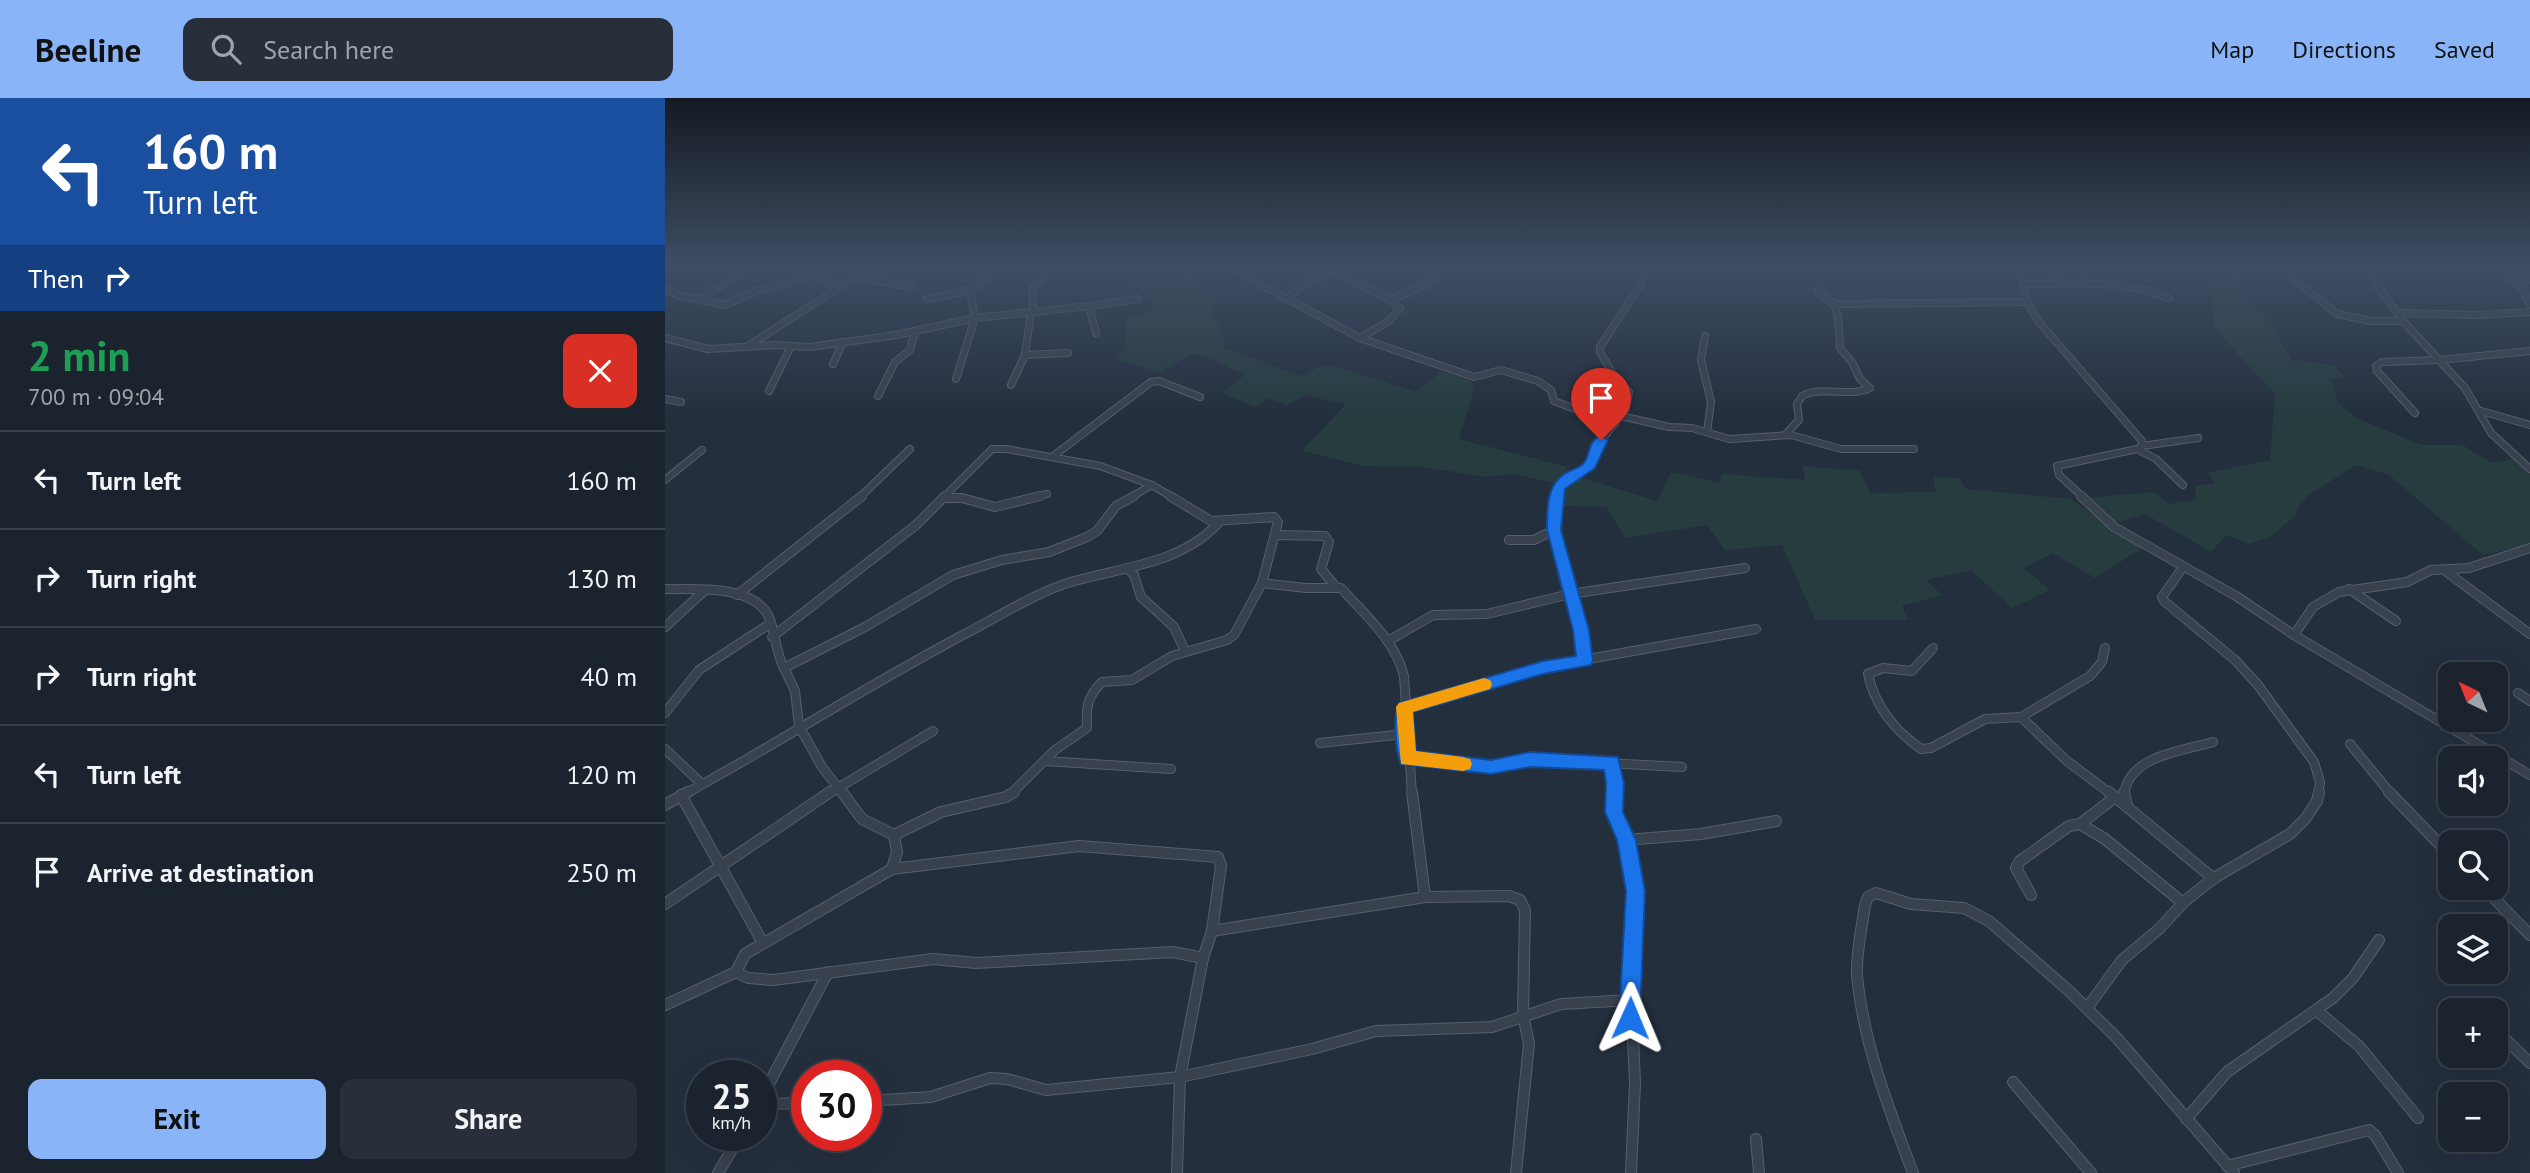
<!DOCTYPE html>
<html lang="en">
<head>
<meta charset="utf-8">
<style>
  :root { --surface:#1b232e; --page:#282f3a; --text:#f1f3f6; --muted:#a0a4aa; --line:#39404a; --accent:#8ab4f8 }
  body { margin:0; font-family:"PT Sans",sans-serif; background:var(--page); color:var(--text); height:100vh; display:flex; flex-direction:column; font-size:26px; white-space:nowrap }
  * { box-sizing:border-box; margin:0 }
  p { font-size:23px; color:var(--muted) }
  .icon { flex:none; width:38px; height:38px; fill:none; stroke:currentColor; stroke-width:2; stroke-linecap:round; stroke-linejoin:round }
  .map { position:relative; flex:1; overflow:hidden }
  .details { display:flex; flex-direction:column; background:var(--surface); width:665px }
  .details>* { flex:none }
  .banner { background:#1a4fa0; color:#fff; overflow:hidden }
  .needle { width:46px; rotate:317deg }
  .buttons { position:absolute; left:1773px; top:564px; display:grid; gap:14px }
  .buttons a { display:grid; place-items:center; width:70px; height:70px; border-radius:14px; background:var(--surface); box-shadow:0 7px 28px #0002,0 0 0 2px var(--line); font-size:35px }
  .speed { position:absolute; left:21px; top:962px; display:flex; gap:14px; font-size:35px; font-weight:700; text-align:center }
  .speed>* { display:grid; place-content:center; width:91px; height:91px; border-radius:50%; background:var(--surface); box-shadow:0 7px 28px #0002,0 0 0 2px var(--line); line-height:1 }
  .speed small { font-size:18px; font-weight:400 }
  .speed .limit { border:10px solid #d22; background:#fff; color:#111 }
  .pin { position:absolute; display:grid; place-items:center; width:60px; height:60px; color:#fff; margin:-72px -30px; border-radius:50% 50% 50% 0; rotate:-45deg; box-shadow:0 0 7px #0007 }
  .pin .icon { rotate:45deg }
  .me { position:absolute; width:77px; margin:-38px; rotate:1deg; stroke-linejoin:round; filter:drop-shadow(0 0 5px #0008) }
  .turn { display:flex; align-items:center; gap:24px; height:147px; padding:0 28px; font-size:32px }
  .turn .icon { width:91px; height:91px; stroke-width:2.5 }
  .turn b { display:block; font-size:49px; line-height:60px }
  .then { display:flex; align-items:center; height:66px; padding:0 28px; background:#0003; gap:14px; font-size:26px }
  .round { display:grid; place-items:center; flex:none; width:74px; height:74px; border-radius:14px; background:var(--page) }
  .head { display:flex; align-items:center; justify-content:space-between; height:119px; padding:0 28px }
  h1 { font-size:42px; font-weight:600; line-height:52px; color:#1e9e55 }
  .primary-button { display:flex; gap:14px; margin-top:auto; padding:14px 28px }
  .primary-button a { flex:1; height:80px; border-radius:14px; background:var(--accent); color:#111; font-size:28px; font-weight:600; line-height:80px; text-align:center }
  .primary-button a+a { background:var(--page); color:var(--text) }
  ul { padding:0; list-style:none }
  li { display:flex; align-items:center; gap:21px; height:98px; padding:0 28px; border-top:2px solid var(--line) }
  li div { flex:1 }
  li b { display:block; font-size:26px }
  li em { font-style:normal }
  header { display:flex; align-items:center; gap:42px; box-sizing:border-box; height:98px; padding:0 35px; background:var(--accent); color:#111 }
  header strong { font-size:33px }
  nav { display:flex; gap:38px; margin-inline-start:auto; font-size:24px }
  .search { width:490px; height:63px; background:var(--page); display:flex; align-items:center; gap:18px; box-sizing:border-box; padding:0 24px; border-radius:14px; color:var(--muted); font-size:26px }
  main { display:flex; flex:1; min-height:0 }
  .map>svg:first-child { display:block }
  .green { fill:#263c3f }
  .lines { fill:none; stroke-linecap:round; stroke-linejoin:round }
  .minor-far2-casing { stroke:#565f6c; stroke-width:8 }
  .minor-far1-casing { stroke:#565f6c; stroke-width:10 }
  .minor-casing { stroke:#565f6c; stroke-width:12 }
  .minor-far2 { stroke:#38414e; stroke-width:6 }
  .minor-far1 { stroke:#38414e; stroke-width:8 }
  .minor { stroke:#38414e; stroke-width:10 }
  .route { fill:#1a73e8; stroke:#114b97; stroke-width:2 }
  .slow { fill:#f59e0b }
</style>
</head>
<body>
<header>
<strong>Beeline</strong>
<div class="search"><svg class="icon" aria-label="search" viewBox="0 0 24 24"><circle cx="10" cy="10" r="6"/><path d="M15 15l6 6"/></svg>Search here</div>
<nav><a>Map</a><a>Directions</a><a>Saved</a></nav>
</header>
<main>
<section class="details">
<div class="banner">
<div class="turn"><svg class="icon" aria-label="left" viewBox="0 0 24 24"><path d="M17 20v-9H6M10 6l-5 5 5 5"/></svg><div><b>160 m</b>Turn left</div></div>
<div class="then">Then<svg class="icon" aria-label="right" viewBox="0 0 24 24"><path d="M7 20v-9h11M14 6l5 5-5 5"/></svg></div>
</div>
<div class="head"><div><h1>2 min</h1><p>700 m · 09:04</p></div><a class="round" style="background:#d93025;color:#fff"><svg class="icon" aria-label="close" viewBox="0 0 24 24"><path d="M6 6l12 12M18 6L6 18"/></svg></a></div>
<ul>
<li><svg class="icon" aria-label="left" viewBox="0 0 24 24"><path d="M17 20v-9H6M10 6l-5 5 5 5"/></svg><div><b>Turn left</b></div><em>160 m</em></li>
<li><svg class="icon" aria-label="right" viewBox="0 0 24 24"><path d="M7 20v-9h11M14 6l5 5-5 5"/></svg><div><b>Turn right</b></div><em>130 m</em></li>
<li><svg class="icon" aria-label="right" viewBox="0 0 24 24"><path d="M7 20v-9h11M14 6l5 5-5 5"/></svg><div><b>Turn right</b></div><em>40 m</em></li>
<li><svg class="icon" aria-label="left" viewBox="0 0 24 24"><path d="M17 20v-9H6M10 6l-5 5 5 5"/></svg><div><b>Turn left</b></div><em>120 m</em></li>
<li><svg class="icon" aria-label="arrive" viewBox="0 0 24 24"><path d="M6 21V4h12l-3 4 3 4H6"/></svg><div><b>Arrive at destination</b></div><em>250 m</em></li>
</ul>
<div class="primary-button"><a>Exit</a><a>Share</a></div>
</section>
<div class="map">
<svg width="1865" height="1075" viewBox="0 0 1865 1075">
  <rect width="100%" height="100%" fill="#242f3e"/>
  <g class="green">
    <path d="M447,167H510L550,203L547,215L560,240L558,250L637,278L654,269L670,268L751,294L777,273L806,283L809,292L794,341L902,369L893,386L847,376L820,379L759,369L698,368L637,353L681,306L641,297L622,307L604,300L590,309L557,295L580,277L541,258L528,256L493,275L452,261L462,248L461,220L479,218L489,208C481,193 459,183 447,167Z"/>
    <polygon points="1537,167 1565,167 1583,200 1607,226 1626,262 1668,267 1679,278 1667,281 1673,305 1692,320 1756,347 1798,347 1826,365 1852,360 1865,373 1865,446 1818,457 1724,377 1691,367 1642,398 1633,409 1630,418 1605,439 1584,446 1561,437 1546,454 1480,416 1450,425 1420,400 1489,394 1503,406 1531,402 1530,388 1550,385 1542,375 1605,362 1610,296 1549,230 1548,190"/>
    <polygon points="1138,368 1195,373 1205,395 1271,394 1268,379 1294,380 1301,391 1406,401 1442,427 1479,449 1430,480 1388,455 1359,470 1385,492 1347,510 1306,472 1261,482 1277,497 1237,508 1243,522 1150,522 1117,447 1060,452 1042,427 960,440 941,409 898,408 902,388 908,377 992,403 1006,374 1055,385 1057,376 1140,382"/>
  </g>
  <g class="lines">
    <defs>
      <g id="minor-far2">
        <polyline points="153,167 143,176 175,189 214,167"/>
        <polyline points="560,167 695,240 809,279 836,272 873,283 886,292 889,303 950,326"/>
        <polyline points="642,167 661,175"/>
        <polyline points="1354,167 1362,204 1374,224 1477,343 1477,348 1472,351 1392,368 1394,377 1418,399"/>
        <polyline points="1697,167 1738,223 1800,290 1826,335 1865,371"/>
        <polyline points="1832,167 1858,192 1865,207"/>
        <polyline points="0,168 3,167"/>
        <polyline points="194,179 246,189"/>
        <polyline points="1629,181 1672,216 1706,223 1738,223"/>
        <polyline points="1848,182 1865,182"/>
        <path d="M1359,186C1407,186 1458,181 1504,200"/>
        <polyline points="0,191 13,197 60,207 91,193 130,183 143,176"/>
        <polyline points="36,201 74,175 73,170 61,167"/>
        <polyline points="262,201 305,192"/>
        <polyline points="621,201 641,185 669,173 726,202 760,187 776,170"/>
        <polyline points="1169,206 1362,204"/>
        <polyline points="424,208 472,201"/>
        <polyline points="368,214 368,190 379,178 379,167"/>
        <polyline points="1733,215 1813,217 1865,214"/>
        <polyline points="1040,238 1036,262 1046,304 1042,334"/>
        <polyline points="0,240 43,251 110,247 145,249 231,237 310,220 424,208 431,235"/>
        <polyline points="695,240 724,223 735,210 726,202"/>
        <polyline points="83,248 175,189"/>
        <polyline points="360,257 403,255"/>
        <polyline points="168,266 178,244"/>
        <polyline points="291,281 310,220 305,192 327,173 324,167"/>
        <polyline points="346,287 360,257 366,214"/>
        <polyline points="104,293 126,248"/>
        <polyline points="213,298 230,264 245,252 250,233"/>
        <polyline points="0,301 16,304"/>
        <polyline points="1816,313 1865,327"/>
        <polyline points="1750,315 1712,273 1711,268 1717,264 1774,262 1865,253"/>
        <polyline points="956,318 1004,329 1027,330 1064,341 1126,337 1176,351 1249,351"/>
        <path d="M1120,337L1134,322L1132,306L1137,298C1158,287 1183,300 1205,290L1195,281L1187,264L1175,250L1173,218L1169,206L1152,193"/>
        <polyline points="1477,348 1533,340"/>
        <polyline points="1472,351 1491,361 1518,387"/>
        <polyline points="387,359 486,284 494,283 535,299"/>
        <polyline points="0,382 37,352"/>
        <polyline points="195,399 245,351"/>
        <polyline points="279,399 327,351 341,351 435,368 487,387"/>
        <polyline points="368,399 382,396"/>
        <polyline points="466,399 487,387 507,399"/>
        <polyline points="890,399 897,384 925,367 930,351 961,310 964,294 951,281 935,254 935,249 977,184 982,167"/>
      </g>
      <g id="minor-far1">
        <path d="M505,398L546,423L609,419L613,424L597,485L641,490H676C700,517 730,542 739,578L747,696"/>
        <path d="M891,398C879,436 913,521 920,563"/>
        <polyline points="1416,398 1449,429 1571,498 1629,537"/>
        <polyline points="278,400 297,400 330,409 375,398"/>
        <polyline points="611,437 660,438 664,444 656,471 670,488"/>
        <polyline points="844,442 869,442 889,432"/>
        <polyline points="1865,450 1804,470 1766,472 1742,484 1674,494 1648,509 1629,537 1865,677"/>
        <polyline points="1518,469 1497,499 1499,503 1570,562 1593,587 1649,664 1655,684 1653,696"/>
        <polyline points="462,470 469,477 476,499 509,529 520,553"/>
        <polyline points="1779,472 1865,536"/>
        <path d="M0,491C30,492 86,486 103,517C111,534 110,553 119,570L200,529L288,477L337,462L384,454L422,439L432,433L451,408L469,398"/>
        <polyline points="1684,491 1731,523"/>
        <polyline points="72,497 197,398"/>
        <polyline points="0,529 39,493"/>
        <polyline points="107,539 251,427 280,398"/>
        <polyline points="723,543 768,517 822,516 905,496 1080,470"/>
        <path d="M1268,550L1247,573L1218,570L1203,576C1210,609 1229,632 1256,651L1266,650L1320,621L1356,619L1425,578L1437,564L1440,550"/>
        <polyline points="119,570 130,593 134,628 157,669 178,696"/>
        <polyline points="1853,595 1865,603"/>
        <polyline points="740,609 879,569 1091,531"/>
        <polyline points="0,615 34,572 106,525"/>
        <polyline points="1356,619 1402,663 1446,696"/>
        <polyline points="655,645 740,636"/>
        <polyline points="1685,646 1726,696"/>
        <polyline points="0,651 36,685"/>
        <polyline points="743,661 782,663 812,669 865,661 1017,669"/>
        <polyline points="380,663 506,671"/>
        <polyline points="947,665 950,696"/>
        <path d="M20,696C113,645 202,588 296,538C327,522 374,493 406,484C457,469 518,466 555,423"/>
        <polyline points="163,696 268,633"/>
        <path d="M346,696L390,652L422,630C421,609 422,599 437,584L467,582L507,558L562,542L569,537L597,485"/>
        <path d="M1459,696C1465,657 1517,653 1548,644"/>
      </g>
      <g id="minor">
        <polyline points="177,694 197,721 229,737"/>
        <polyline points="747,694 760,799"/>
        <polyline points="950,694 949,714 961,742 970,793 965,874 970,985 966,1075"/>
        <polyline points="1444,694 1549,781"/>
        <polyline points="1459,694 1462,708"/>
        <polyline points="1724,694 1785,757"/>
        <polyline points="16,697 98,845"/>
        <polyline points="0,707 23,694"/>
        <polyline points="1415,726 1440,741 1518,805"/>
        <polyline points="229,737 276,714 341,699 349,694"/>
        <polyline points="961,742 1036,736 1111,723"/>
        <polygon points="414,748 553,759 556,768 547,833 538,860 508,854 311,865 268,861 108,882 83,880 71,874 80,856 227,771"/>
        <polyline points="227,771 232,754 229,737"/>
        <polyline points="1818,789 1865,837"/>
        <polyline points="1366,797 1351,770 1355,763 1404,728 1415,726 1449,700"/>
        <polyline points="0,806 165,694"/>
        <polyline points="547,833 760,799 844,798 855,802 860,812 858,917 864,946 851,1075"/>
        <polyline points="0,907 71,874"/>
        <polyline points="1422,910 1457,862 1494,831 1520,803 1549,780 1625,736 1641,720 1652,703 1654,694"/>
        <polyline points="1651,912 1694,948 1753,1020"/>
        <polyline points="1831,932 1865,965"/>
        <polyline points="1348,984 1426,1075"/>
        <polyline points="96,1001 163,874"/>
        <polyline points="201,1003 266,999 325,980 342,981 381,992 515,979 647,951 711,933 827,929 896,906 966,902"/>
        <polyline points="96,1006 142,1005"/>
        <polyline points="1521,1021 1562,974 1668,900 1688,880 1714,842"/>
        <polyline points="1091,1041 1094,1075"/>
        <polyline points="1562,1068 1704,1032 1710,1037 1733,1075"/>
        <polyline points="53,1075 75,1038"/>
        <polyline points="512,1075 515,979 538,860"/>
        <path d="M1248,1075C1224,1011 1198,945 1192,877C1191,855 1197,829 1200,807L1203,799L1211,795L1246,806L1299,810L1324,823L1403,892L1451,939L1569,1075"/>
      </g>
    </defs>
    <use href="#minor-far2" class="minor-far2-casing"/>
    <use href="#minor-far1" class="minor-far1-casing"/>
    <use href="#minor" class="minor-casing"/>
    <use href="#minor-far2" class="minor-far2"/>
    <use href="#minor-far1" class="minor-far1"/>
    <use href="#minor" class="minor"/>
  </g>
  <linearGradient id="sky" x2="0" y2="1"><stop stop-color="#141a22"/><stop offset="0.53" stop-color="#3f4d63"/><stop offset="1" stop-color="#3f4d63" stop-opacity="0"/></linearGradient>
  <rect width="1865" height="317" fill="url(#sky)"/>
  <path class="route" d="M936,338L943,342L930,370L900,391L896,432L924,532L928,563L926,567L878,576L748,614L751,653L826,662L865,654L953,659L959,685L958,714L971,742L980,793L975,920L972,928L965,931L958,928L954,920L961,793L952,742L940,714L941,685L939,672L865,669L826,676L736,666C730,652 728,619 734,605L878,563L911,558L908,532L882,432C882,411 881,389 899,376C905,372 915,370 919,365C926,356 922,343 936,338Z"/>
  <polygon class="slow" points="819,580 825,582 827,586 825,591 748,614 751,653 798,659 805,661 807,666 805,671 798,673 736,666 731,609 734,605"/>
</svg>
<div class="buttons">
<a><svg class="needle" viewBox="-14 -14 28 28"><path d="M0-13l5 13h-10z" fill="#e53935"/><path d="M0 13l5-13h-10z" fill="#a0a4aa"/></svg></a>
<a><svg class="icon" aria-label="sound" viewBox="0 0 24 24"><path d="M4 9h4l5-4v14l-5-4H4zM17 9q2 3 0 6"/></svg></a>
<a><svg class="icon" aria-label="search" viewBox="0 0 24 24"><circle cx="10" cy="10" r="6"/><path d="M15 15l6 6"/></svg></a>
<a><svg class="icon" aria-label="layers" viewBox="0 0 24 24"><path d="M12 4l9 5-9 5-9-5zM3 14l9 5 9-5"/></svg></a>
<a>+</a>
<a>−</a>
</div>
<div class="speed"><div>25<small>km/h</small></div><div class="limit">30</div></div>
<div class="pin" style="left:936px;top:342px;background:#d93025"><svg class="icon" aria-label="arrive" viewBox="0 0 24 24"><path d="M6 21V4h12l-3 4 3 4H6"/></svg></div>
<svg class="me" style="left:965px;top:920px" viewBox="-20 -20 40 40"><path d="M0-17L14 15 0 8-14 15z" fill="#1a73e8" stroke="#fff" stroke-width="4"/></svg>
</div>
</main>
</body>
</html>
